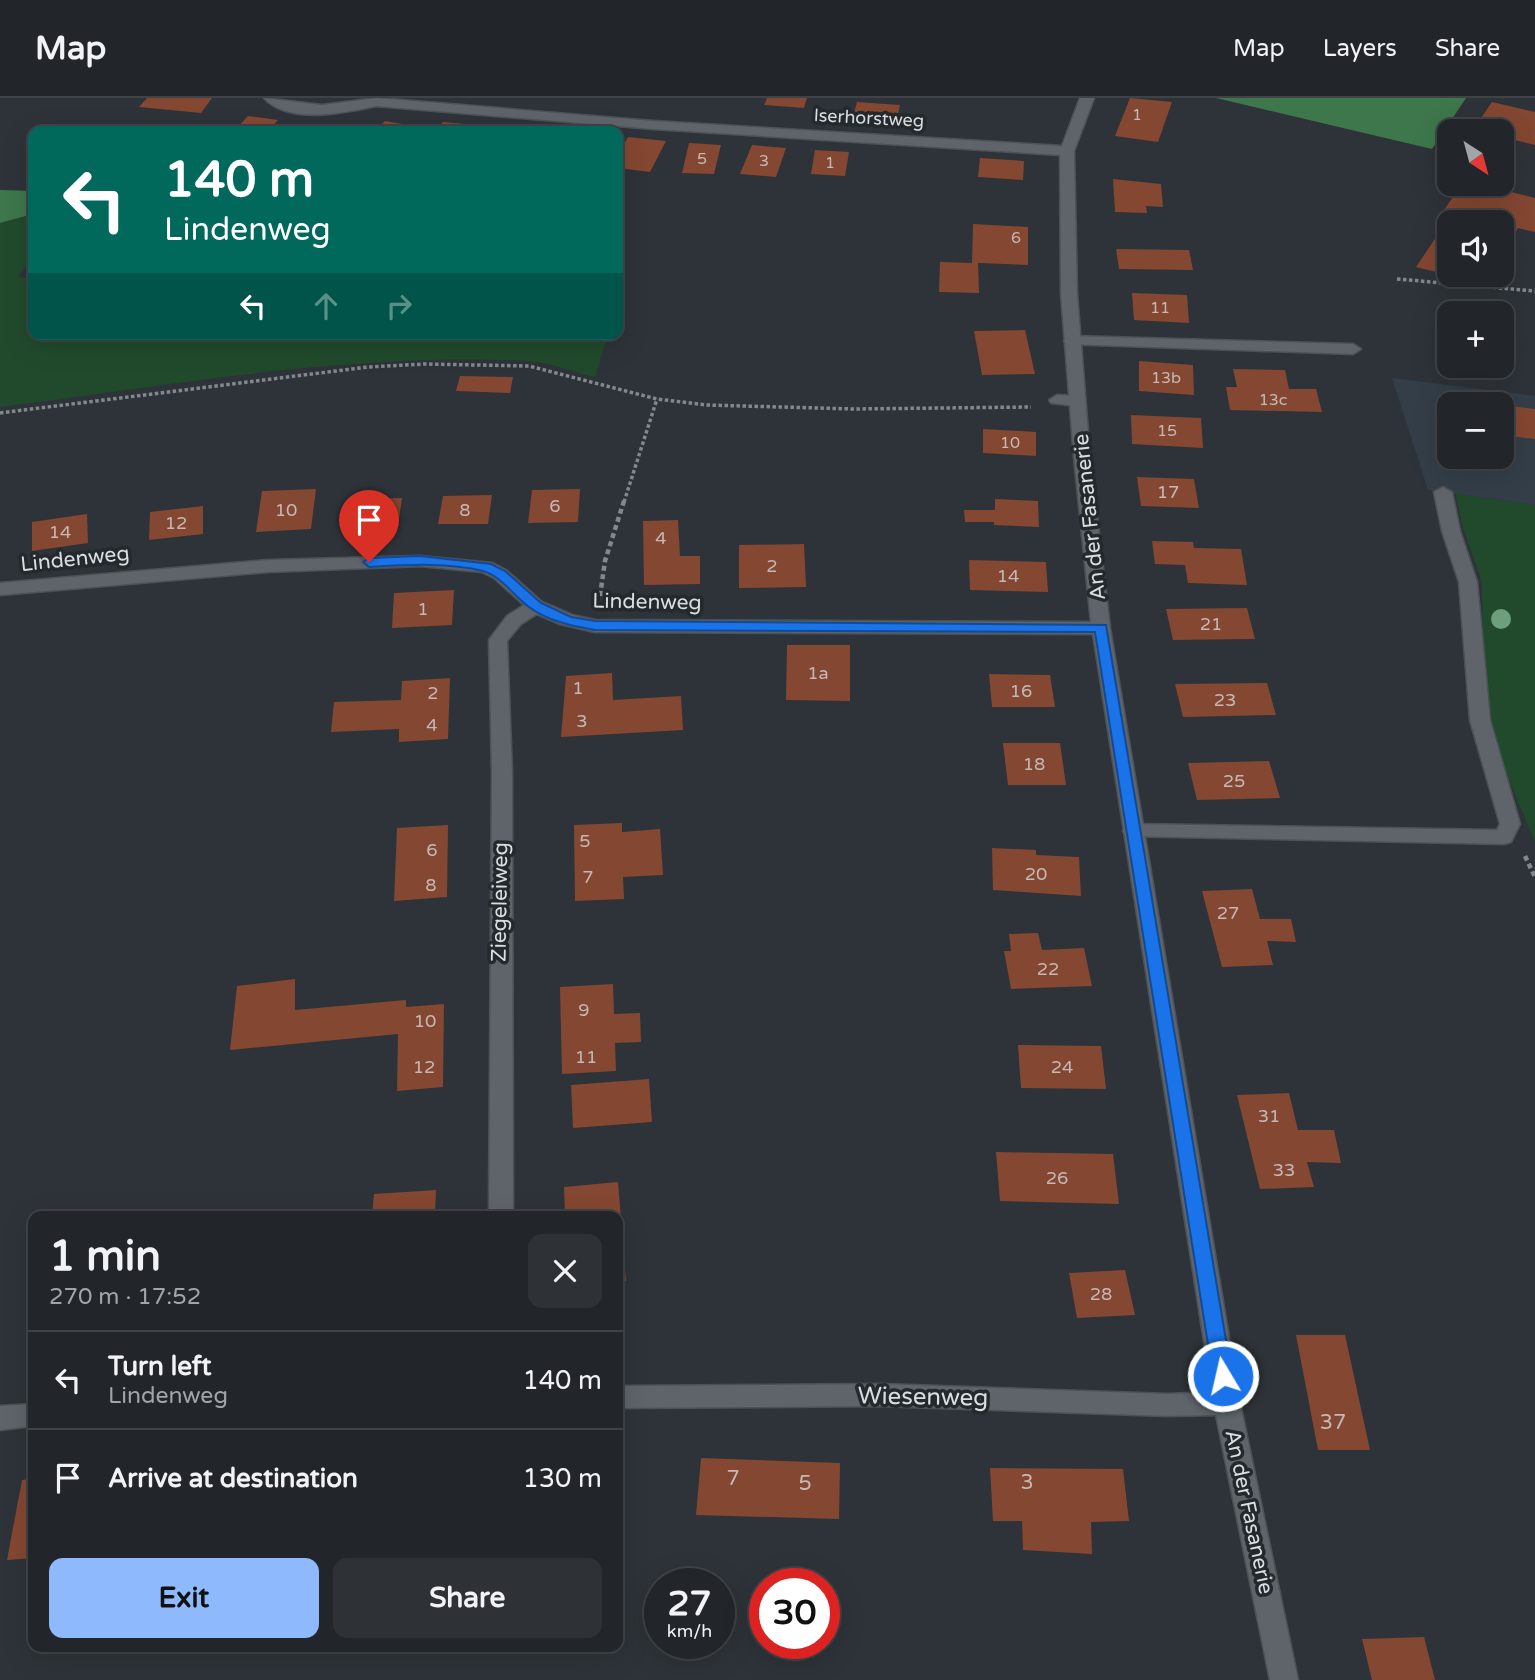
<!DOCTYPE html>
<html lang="en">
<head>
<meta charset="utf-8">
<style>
  :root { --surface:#22262a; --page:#2e3236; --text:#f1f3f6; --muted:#a2a5a8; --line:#3f4347; --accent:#8eb9fc }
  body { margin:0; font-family:"Varela Round",sans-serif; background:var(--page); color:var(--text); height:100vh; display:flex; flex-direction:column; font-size:26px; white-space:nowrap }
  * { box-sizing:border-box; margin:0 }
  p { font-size:23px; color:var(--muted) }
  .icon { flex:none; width:38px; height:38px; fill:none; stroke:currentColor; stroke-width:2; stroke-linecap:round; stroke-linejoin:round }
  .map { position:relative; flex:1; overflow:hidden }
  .side { position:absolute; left:28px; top:1113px; width:595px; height:441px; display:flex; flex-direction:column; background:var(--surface); border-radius:14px; box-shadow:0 7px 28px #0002,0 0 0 2px var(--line) }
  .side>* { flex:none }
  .top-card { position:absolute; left:28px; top:28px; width:595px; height:214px; border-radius:14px; box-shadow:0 7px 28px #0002,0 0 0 2px var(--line); background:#00695c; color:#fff; overflow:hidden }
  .needle { width:46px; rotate:144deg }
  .tools { position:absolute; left:1437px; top:21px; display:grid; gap:14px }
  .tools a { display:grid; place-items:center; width:77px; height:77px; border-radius:14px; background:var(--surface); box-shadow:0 7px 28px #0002,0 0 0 2px var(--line); font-size:35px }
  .speed { position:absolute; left:644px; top:1470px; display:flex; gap:14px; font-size:35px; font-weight:700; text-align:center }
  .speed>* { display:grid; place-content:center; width:91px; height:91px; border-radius:50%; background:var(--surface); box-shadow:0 7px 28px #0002,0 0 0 2px var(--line); line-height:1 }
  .speed small { font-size:18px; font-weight:400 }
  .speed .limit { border:10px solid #d22; background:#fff; color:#111 }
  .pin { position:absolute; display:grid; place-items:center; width:60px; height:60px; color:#fff; margin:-72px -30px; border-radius:50% 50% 50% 0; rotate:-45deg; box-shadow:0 0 7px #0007 }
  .pin .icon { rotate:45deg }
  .me { position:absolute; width:77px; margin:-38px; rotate:351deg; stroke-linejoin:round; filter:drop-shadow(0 0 5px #0008) }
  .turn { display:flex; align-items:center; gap:24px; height:147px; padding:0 21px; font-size:32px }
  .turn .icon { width:91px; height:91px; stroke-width:2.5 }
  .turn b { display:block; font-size:49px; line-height:60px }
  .lanes { display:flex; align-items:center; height:66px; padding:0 21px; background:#0003; justify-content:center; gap:35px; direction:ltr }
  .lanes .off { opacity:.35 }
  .round { display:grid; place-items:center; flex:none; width:74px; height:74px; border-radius:14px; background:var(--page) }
  .head { display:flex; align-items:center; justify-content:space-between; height:119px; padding:0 21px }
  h1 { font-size:42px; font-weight:700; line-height:52px }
  .action { display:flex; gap:14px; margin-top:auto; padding:14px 21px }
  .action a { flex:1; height:80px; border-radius:14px; background:var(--accent); color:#111; font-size:28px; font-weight:700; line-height:80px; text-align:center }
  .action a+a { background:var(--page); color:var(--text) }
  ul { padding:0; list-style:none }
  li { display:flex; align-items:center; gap:21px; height:98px; padding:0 21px; border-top:2px solid var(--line) }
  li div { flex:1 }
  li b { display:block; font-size:26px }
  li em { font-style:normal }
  header { display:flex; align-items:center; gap:42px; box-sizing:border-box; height:98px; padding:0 35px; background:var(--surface); border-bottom:2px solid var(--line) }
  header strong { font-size:33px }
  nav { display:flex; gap:38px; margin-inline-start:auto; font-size:24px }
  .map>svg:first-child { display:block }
  .built { fill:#343e48; fill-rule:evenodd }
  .green { fill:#214a2c }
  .forest { fill:#3e774c }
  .building { fill:#844731 }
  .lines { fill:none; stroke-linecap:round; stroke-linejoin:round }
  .lane-casing { stroke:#4c5155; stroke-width:3 }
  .street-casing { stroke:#4c5155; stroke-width:3 }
  .path-far1 { stroke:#83888c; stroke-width:3.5; stroke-dasharray:3.5 2.5; stroke-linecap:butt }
  .path { stroke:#83888c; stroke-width:4.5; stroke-dasharray:5 3.5; stroke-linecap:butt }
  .lane { fill:#5e6469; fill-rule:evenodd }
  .street { fill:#5e6469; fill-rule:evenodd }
  .tree { fill:#6e9f7d }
  .route { fill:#1a73e8; stroke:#114b97; stroke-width:2 }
  .labels { text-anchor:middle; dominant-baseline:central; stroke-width:7; stroke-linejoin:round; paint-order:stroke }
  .far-number-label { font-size:16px; fill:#c5b8b5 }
  .far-street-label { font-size:18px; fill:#dbdee1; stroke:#23292d }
  .number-label { font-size:18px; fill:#c5b8b5 }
  .street-label { font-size:21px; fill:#dbdee1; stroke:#23292d }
  .near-number-label { font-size:21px; fill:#c5b8b5 }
  .near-street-label { font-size:24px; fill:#dbdee1; stroke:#23292d }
</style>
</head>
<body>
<header>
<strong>Map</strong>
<nav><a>Map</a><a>Layers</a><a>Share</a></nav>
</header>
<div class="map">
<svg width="1535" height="1582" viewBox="0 0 1535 1582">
  <rect width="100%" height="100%" fill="#2d3338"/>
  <path class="built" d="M1392,280L1535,298V407L1428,392ZM1449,306H1502V359H1449Z"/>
  <g class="green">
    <path d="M33,116V159L18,179L33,181V236H608L595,279C573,274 549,264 527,263C351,254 174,287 0,309V125Z"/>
    <polygon points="1456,396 1535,407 1535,744 1504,670 1492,624 1483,562 1482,484 1463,430"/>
  </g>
  <g class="forest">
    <polygon points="1216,0 1466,0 1432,51"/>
    <polygon points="0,92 33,93 33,116 0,125"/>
  </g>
  <g class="building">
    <polygon points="147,0 212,0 201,15 139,9"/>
    <polygon points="767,0 807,0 804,10 764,7"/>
    <polygon points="1130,0 1172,4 1158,44 1115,38"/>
    <polygon points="857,4 900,7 896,26 852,23"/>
    <polygon points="1492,4 1535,14 1535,47 1502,39 1502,33 1472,33"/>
    <polygon points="248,18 278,22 268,33 234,33"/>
    <polygon points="385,23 414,28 409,33 374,33"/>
    <polygon points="443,24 476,27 473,33 437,33"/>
    <polygon points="318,27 349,30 347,33 313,33"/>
    <polygon points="628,39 666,43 650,74 618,70 618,58"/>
    <polygon points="689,45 721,47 714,76 682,75"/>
    <polygon points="752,47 786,50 776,79 740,76"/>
    <polygon points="815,52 849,54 845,78 811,76"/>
    <polygon points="980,60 1024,63 1023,82 978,79"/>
    <polygon points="1113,81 1161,86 1163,109 1146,108 1147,115 1115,114"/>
    <polygon points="1462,86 1478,86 1535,100 1535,134 1518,130 1502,157 1502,124 1449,124 1449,177 1416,169 1453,114 1444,112"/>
    <polygon points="973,126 1028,129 1028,167 978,165 979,195 939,194 940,164 972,165"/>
    <polygon points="1116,151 1189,152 1193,172 1119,171"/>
    <polygon points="1450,177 1489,177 1483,186"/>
    <polygon points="1132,195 1187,197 1189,225 1134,222"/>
    <polygon points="1025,232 1035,276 982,277 974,233"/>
    <polygon points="1139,263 1193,267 1194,297 1139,293"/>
    <polygon points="1233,271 1285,272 1289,291 1316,291 1322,314 1230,312 1226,289 1237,289"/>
    <polygon points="460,278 513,279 510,295 456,293"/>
    <polygon points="1502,307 1535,311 1535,341 1502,337"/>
    <polygon points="1131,317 1201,320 1203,350 1132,346"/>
    <polygon points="983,331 1036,334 1036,358 983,355"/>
    <polygon points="1137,379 1194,381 1199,410 1141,408"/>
    <polygon points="316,391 311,431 256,434 262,393"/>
    <polygon points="580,391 578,424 528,425 532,392"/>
    <polygon points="492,397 488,426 438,426 443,398"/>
    <polygon points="402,400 398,428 348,430 352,401"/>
    <polygon points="995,401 1038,403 1039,429 994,427 994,424 965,424 964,412 995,412"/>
    <polygon points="203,408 203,436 149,442 150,414"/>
    <polygon points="87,416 88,445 32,453 32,424"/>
    <polygon points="678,422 680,458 700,458 700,486 644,487 643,423"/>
    <polygon points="1152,443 1193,444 1194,450 1241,451 1247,487 1188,485 1185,467 1155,466"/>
    <polygon points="804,446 806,489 739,490 739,447"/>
    <polygon points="969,462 1046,464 1048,494 970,492"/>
    <polygon points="454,492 452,527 392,530 394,495"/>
    <polygon points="1247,510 1255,541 1173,542 1166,511"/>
    <polygon points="787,547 850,547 850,603 786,602"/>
    <polygon points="612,575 613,602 681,598 683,632 561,639 566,578"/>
    <polygon points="989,576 1050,577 1055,609 992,609"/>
    <polygon points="450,580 448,641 399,644 399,631 331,634 334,604 401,602 402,583"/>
    <polygon points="1267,585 1276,617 1183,619 1175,586"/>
    <polygon points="1003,645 1060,645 1066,687 1008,687"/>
    <polygon points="1269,663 1280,700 1197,702 1188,665"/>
    <polygon points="622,725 622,734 660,731 663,777 623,779 624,801 575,803 574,727"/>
    <polygon points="448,727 447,799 394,803 397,730"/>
    <polygon points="992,750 1036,752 1036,757 1079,759 1081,798 993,792"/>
    <polygon points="1252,791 1260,821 1291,821 1296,844 1267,843 1273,867 1222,869 1202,793"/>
    <polygon points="1038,835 1042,852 1084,850 1092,888 1011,891 1004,853 1011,853 1009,836"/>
    <polygon points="295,881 295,912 406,902 406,909 444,906 443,989 397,993 398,936 230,952 237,888"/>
    <polygon points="613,886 614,916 640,915 641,944 615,945 616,973 562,976 560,889"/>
    <polygon points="1018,947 1101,948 1106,991 1021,990"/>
    <polygon points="649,981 652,1024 573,1030 571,987"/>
    <polygon points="1289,995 1298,1032 1334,1032 1341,1065 1307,1064 1314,1089 1260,1091 1237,997"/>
    <polygon points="996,1054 1113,1056 1119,1106 1000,1103"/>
    <polygon points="618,1084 626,1183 618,1184 618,1118 565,1118 564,1089"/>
    <polygon points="436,1092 435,1118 372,1118 374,1096"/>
    <polygon points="1125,1172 1135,1217 1077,1220 1069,1175"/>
    <polygon points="1296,1237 1345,1237 1370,1352 1318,1352"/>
    <polygon points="701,1360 840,1365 839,1421 696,1417"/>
    <polygon points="990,1370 1123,1371 1129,1423 1091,1424 1092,1456 1023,1452 1022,1423 993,1423"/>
    <polygon points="33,1381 33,1460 7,1462 22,1382"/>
    <polygon points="1424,1539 1435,1582 1372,1582 1362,1541"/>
  </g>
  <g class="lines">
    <defs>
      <g id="lane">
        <polygon points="1072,238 1353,246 1361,251 1353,256 1066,246 1064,243 1066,240"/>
        <polygon points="1057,297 1077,298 1085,303 1077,308 1051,305 1049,302"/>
        <polygon points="1443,389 1452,394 1460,433 1477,484 1490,622 1520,726 1511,744 1504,746 1126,738 1123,733 1126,728 1133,726 1497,732 1500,726 1470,622 1459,484 1442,433 1434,394"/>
      </g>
      <g id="street">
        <path d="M264,0L322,7L377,0L653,23L1062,48L1080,0H1094L1074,53L1077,196L1090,359L1110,530L1240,1305L1298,1582H1270L1216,1317L1168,1318L880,1308L618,1310V1288L880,1286L1168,1296L1212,1294L1093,536L595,534L560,526L537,516L521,526L507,543L512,675L513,1118H489L492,675L489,542L507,518L524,507L494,480L482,474L420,468L268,474L0,497V485L268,462L420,458L492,465L506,472L542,504L572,517L595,522L1091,524L1074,359L1061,196L1060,57L653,31L376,8C344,15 289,27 264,0Z"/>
        <polygon points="33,1306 33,1328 0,1332 0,1308"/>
      </g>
    </defs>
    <use href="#lane" class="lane-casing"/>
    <use href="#street" class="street-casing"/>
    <g class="path-far1">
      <polyline points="1397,181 1535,193"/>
      <polyline points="0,315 368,269 425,266 529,268 657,301 707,307 854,311 1031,309"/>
      <polyline points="624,404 657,301"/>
    </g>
    <g class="path">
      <polyline points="600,498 605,463 624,403"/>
      <polyline points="1525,758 1535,779"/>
    </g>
    <use href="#lane" class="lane"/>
    <use href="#street" class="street"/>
  </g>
  <circle class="tree" cx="1501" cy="521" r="10"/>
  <path class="route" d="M420,458L491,466L505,473L541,505L571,519L595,523L1106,527L1232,1278L1230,1284L1223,1287L1216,1284L1213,1278L1095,534L595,532C572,528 548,523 529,509C514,498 501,478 483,473C448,464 404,467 369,469L363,464L369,460Z"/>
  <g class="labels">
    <g class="far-number-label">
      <text x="1137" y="17">1</text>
      <text x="702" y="61">5</text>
      <text x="764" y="63">3</text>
      <text x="830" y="65">1</text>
      <text x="1016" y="140">6</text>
      <text x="1160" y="210">11</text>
      <text x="1166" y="280">13b</text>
      <text x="1273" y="302">13c</text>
      <text x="1167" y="333">15</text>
      <text x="1010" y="345">10</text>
    </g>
    <g class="far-street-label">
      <text transform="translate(869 20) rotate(3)">Iserhorstweg</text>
    </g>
    <g class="number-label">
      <text x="1168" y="394">17</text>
      <text x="555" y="408">6</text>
      <text x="286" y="412">10</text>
      <text x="465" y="412">8</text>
      <text x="176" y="425">12</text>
      <text x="60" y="434">14</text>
      <text x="661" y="440">4</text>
      <text x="772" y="468">2</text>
      <text x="1008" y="478">14</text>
      <text x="423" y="511">1</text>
      <text x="1211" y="526">21</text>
      <text x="818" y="575">1a</text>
      <text x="578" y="590">1</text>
      <text x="1021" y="593">16</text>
      <text x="433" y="595">2</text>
      <text x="1225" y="602">23</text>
      <text x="582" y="623">3</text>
      <text x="432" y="627">4</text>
      <text x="1034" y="666">18</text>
      <text x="1234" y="683">25</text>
      <text x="585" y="743">5</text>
      <text x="432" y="752">6</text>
      <text x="1036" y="776">20</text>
      <text x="588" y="779">7</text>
      <text x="431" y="787">8</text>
      <text x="1228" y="815">27</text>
      <text x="1048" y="871">22</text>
      <text x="584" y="912">9</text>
      <text x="425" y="923">10</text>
      <text x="586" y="959">11</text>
      <text x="424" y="969">12</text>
      <text x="1062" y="969">24</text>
      <text x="1269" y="1018">31</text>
      <text x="1284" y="1072">33</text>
      <text x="1057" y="1080">26</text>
      <text x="1101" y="1196">28</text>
    </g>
    <g class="street-label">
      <text transform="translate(1090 419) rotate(-96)">An der Fasanerie</text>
      <text transform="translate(75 461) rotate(-6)">Lindenweg</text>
      <text transform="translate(647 504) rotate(1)">Lindenweg</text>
      <text transform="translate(500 804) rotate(-89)">Ziegeleiweg</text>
      <text transform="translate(1249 1414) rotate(78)">An der Fasanerie</text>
    </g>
    <g class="near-number-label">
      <text x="1333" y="1324">37</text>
      <text x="733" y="1380">7</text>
      <text x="1027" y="1384">3</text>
      <text x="805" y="1385">5</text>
    </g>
    <g class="near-street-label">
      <text transform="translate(923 1299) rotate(1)">Wiesenweg</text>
    </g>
  </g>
</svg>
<div class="tools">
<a><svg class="needle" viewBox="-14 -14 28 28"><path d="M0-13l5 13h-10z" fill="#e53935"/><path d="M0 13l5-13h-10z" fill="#a2a5a8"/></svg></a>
<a><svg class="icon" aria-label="sound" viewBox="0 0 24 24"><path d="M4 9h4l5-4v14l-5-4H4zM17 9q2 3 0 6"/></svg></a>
<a>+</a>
<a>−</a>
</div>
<div class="speed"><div>27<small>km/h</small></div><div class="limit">30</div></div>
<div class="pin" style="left:369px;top:464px;background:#d93025"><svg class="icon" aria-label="arrive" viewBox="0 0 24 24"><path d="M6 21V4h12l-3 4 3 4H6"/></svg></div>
<svg class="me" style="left:1223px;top:1278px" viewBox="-20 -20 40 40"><circle r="17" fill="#1a73e8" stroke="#fff" stroke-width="3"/><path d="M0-11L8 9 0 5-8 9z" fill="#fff"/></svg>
<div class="top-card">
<div class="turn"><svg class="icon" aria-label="left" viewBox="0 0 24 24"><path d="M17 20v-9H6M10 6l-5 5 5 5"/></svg><div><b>140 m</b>Lindenweg</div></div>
<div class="lanes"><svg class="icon" aria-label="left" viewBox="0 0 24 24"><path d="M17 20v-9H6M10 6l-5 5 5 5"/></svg><svg class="icon off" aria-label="ahead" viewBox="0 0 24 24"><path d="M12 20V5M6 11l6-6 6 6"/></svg><svg class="icon off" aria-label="right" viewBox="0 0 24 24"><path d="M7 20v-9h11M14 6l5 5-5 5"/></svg></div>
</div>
<section class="side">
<div class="head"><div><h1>1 min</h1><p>270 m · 17:52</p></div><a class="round"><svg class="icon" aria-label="close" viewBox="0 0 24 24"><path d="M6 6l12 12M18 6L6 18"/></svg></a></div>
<ul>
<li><svg class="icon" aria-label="left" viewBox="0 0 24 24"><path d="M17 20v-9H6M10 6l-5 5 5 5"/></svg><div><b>Turn left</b><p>Lindenweg</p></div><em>140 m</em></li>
<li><svg class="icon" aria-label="arrive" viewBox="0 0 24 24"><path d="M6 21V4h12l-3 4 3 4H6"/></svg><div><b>Arrive at destination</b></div><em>130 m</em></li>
</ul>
<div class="action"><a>Exit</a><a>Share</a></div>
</section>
</div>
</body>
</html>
